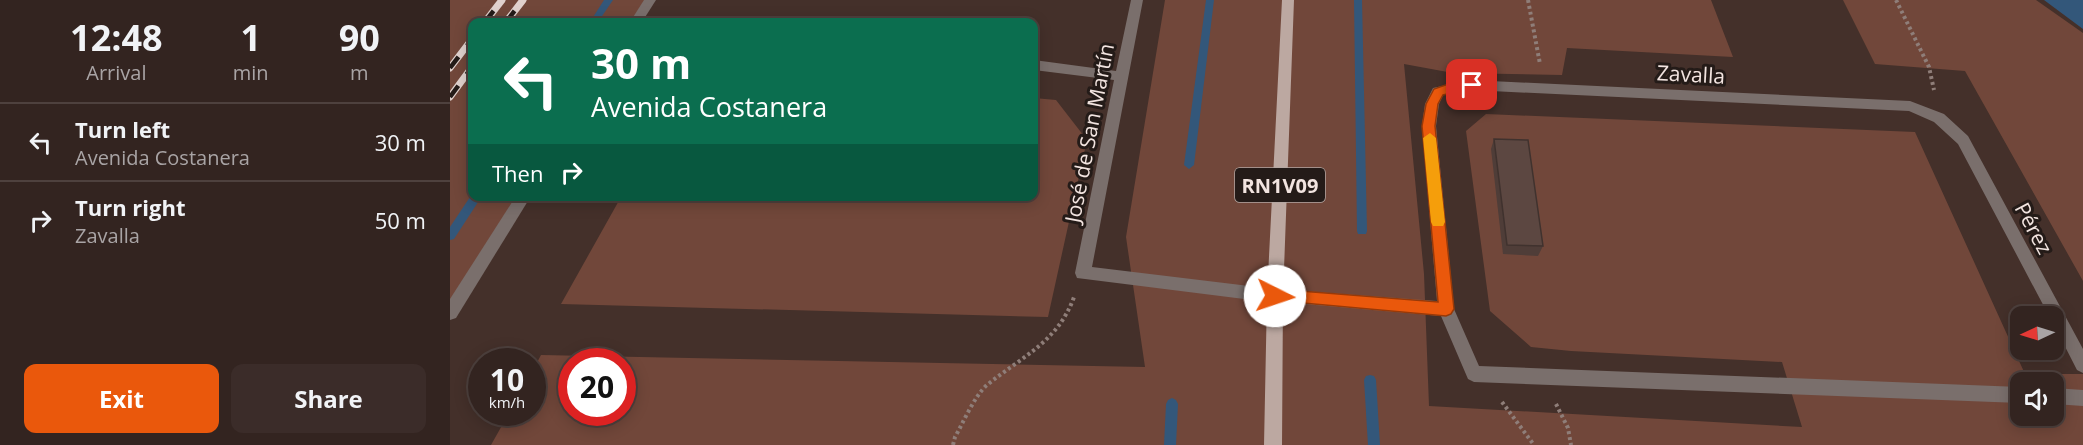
<!DOCTYPE html>
<html lang="en">
<head>
<meta charset="utf-8">
<style>
  :root { --surface:#332420; --page:#3b2c29; --text:#f1f3f6; --muted:#a9a4a5; --line:#4e413e; --accent:#ea580c }
  body { margin:0; font-family:"Open Sans",sans-serif; background:var(--page); color:var(--text); height:100vh; display:flex; flex-direction:column; font-size:22px; white-space:nowrap }
  * { box-sizing:border-box; margin:0 }
  p { font-size:20px; color:var(--muted) }
  .icon { flex:none; width:33px; height:33px; fill:none; stroke:currentColor; stroke-width:2; stroke-linecap:round; stroke-linejoin:round }
  .map { position:relative; flex:1; overflow:hidden }
  .drawer { display:flex; flex-direction:column; background:var(--surface); width:450px }
  .drawer>* { flex:none }
  .top-card { position:absolute; left:18px; top:18px; width:570px; height:183px; border-radius:12px; box-shadow:0 3px 15px #0003,0 0 0 2px var(--line); background:#0b6e4f; color:#fff; overflow:hidden }
  .needle { width:39px; rotate:266deg }
  .fabs { position:absolute; left:1560px; top:306px; display:grid; gap:12px }
  .fabs a { display:grid; place-items:center; width:54px; height:54px; border-radius:12px; background:var(--surface); box-shadow:0 3px 15px #0003,0 0 0 2px var(--line); font-size:30px }
  .speed { position:absolute; left:18px; top:348px; display:flex; gap:12px; font-size:30px; font-weight:700; text-align:center }
  .speed>* { display:grid; place-content:center; width:78px; height:78px; border-radius:50%; background:var(--surface); box-shadow:0 3px 15px #0003,0 0 0 2px var(--line); line-height:1 }
  .speed small { font-size:15px; font-weight:400 }
  .speed .limit { border:9px solid #d22; background:#fff; color:#111 }
  .pin { position:absolute; display:grid; place-items:center; width:51px; height:51px; color:#fff; margin:-26px; border-radius:12px; box-shadow:0 3px 9px #0006 }
  .me { position:absolute; width:66px; margin:-33px; rotate:94deg; stroke-linejoin:round; filter:drop-shadow(0 0 4px #0008) }
  .turn { display:flex; align-items:center; gap:21px; height:126px; padding:0 24px; font-size:27px }
  .turn .icon { width:78px; height:78px; stroke-width:2.5 }
  .turn b { display:block; font-size:42px; line-height:51px }
  .then { display:flex; align-items:center; height:57px; padding:0 24px; background:#0003; gap:12px; font-size:22px }
  .eta { display:flex; justify-content:space-evenly; align-items:center; height:102px; text-align:center }
  .eta b { font-size:36px; font-weight:700; line-height:42px }
  .action { display:flex; gap:12px; margin-top:auto; padding:12px 24px }
  .action a { flex:1; height:69px; border-radius:12px; background:var(--accent); color:#fff; font-size:24px; font-weight:700; line-height:69px; text-align:center }
  .action a+a { background:var(--page); color:var(--text) }
  ul { padding:0; list-style:none }
  li { display:flex; align-items:center; gap:18px; height:78px; padding:0 24px; border-top:2px solid var(--line) }
  li div { flex:1 }
  li b { display:block; font-size:22px }
  li em { font-style:normal }
  main { display:flex; flex:1; min-height:0 }
  .map>svg:first-child { display:block }
  .green { fill:#71473a; fill-rule:evenodd }
  .water { fill:#33577a }
  .lines { fill:none; stroke-linecap:round; stroke-linejoin:round }
  .stream { fill:#33577a; fill-rule:evenodd }
  .path { stroke:#8f7e79; stroke-width:4; stroke-dasharray:3 3; stroke-linecap:butt }
  .lane { fill:#7a6f6c; fill-rule:evenodd }
  .street { fill:#7a6f6c; fill-rule:evenodd }
  .primary { fill:#bca8a1; fill-rule:evenodd }
  .rail-casing { stroke:#e0d1cd; stroke-width:7 }
  .rail { stroke:#241b18; stroke-width:4.5; stroke-dasharray:14; stroke-linecap:butt }
  .wall { fill:#4f3d38 }
  .building { fill:#5c4741; stroke:#40322e; stroke-width:1.5 }
  .route { fill:#ea580c; stroke:#983908; stroke-width:1.5 }
  .slow { fill:#f59e0b }
  .labels { text-anchor:middle; dominant-baseline:central; stroke-width:6; stroke-linejoin:round; paint-order:stroke }
  .shield { fill:#241b18; stroke:#b4a8a4; stroke-width:1.5 }
  .shield-label { font-size:20px; font-weight:bold; fill:#f2e4e0 }
  .street-label { font-size:21px; fill:#f2e4e0; stroke:#241b18 }
</style>
</head>
<body>
<main>
<section class="drawer">
<div class="eta">
<div><b>12:48</b><p>Arrival</p></div>
<div><b>1</b><p>min</p></div>
<div><b>90</b><p>m</p></div>
</div>
<ul>
<li><svg class="icon" aria-label="left" viewBox="0 0 24 24"><path d="M17 20v-9H6M10 6l-5 5 5 5"/></svg><div><b>Turn left</b><p>Avenida Costanera</p></div><em>30 m</em></li>
<li><svg class="icon" aria-label="right" viewBox="0 0 24 24"><path d="M7 20v-9h11M14 6l5 5-5 5"/></svg><div><b>Turn right</b><p>Zavalla</p></div><em>50 m</em></li>
</ul>
<div class="action"><a>Exit</a><a>Share</a></div>
</section>
<div class="map">
<svg width="1633" height="445" viewBox="0 0 1633 445">
  <rect width="100%" height="100%" fill="#44302a"/>
  <g class="green">
    <polygon points="0,0 200,0 186,22 22,22 22,196 74,197 0,313"/>
    <path d="M715,0H1261L1283,57L1117,48L1112,75L1003,73L954,64L974,274L979,406L1352,427L1332,362L1121,351L1081,347L1040,311L1016,131L1036,114L1465,132L1575,374H1633V445H41L59,413L82,412L83,370L91,355L695,367L676,237ZM122,362H172V412H122ZM1570,382H1604V416H1570Z"/>
    <polygon points="1393,0 1586,0 1633,33 1633,281 1515,71 1425,64"/>
    <polygon points="584,98 606,100 637,140 598,317 111,304 171,197 584,196"/>
  </g>
  <polygon class="water" points="1594,0 1633,0 1633,29"/>
  <g class="lines">
    <g class="stream">
      <polygon points="154,0 163,0 148,22 140,22"/>
      <polygon points="756,0 764,0 744,165 739,169 734,165"/>
      <polygon points="904,0 912,0 917,231 916,234 908,234 907,231"/>
      <polygon points="22,194 22,196 32,196 4,239 0,240 0,227"/>
      <polygon points="920,375 924,376 926,380 930,445 918,445 914,380 916,376"/>
      <polygon points="722,398 726,400 728,404 726,445 714,445 716,404 718,400"/>
    </g>
    <g class="path">
      <polyline points="1078,0 1090,64"/>
      <polyline points="1446,0 1479,67 1484,90"/>
      <polyline points="1052,402 1084,445"/>
      <polyline points="1106,404 1118,428 1121,445"/>
      <path d="M503,445L505,437C513,423 525,395 537,385C571,357 608,342 624,297"/>
    </g>
    <g class="lane">
      <polygon points="1021,80 1460,101 1494,114 1518,136 1633,349 1633,373 1627,370 1604,325 1604,316 1599,316 1508,144 1484,122 1459,111 1021,90 993,95 989,104 986,126 1004,309 1029,366 1570,387 1570,403 1024,382 1018,379 991,316 819,301 817,296 819,291 825,289 987,301 972,126 975,104 983,88"/>
      <polygon points="1604,388 1633,390 1633,406 1604,404"/>
    </g>
    <g class="street">
      <polygon points="194,0 206,0 192,22 180,22"/>
      <polygon points="681,0 693,0 642,267 825,289 831,291 833,296 831,301 825,303 627,278 625,273 664,80 584,70 584,60 666,71"/>
      <polygon points="66,196 81,196 6,318 0,320 0,299"/>
    </g>
    <polygon class="primary" points="832,0 844,0 833,296 832,445 814,445 817,296"/>
    <defs>
      <g id="rail">
        <polyline points="35,22 52,0"/>
        <polyline points="56,22 73,0"/>
        <polyline points="0,68 22,39"/>
        <polyline points="0,97 22,67"/>
      </g>
    </defs>
    <use href="#rail" class="rail-casing"/>
    <use href="#rail" class="rail"/>
  </g>
  <polygon class="wall" points="1044,139 1093,246 1088,256 1053,254 1041,149"/>
  <polygon class="building" points="1044,139 1078,140 1093,246 1057,245"/>
  <polygon class="route" points="1022,80 1026,82 1026,88 993,95 988,104 985,126 1004,309 1001,314 996,316 820,300 818,296 820,291 825,289 988,302 972,126 976,104 984,89 1004,82"/>
  <polygon class="slow" points="980,133 986,138 995,222 993,226 983,226 981,222 973,138"/>
  <g class="labels">
    <rect class="shield" x="785" y="168" width="90" height="34" rx="4.5"/>
    <g class="shield-label">
      <text x="830" y="185">RN1V09</text>
    </g>
    <g class="street-label">
      <text transform="translate(1241 74) rotate(3)">Zavalla</text>
      <text transform="translate(639 133) rotate(-79)">José de San Martín</text>
      <text transform="translate(1584 228) rotate(62)">Pérez</text>
    </g>
  </g>
</svg>
<div class="fabs">
<a><svg class="needle" viewBox="-14 -14 28 28"><path d="M0-13l5 13h-10z" fill="#e53935"/><path d="M0 13l5-13h-10z" fill="#a9a4a5"/></svg></a>
<a><svg class="icon" aria-label="sound" viewBox="0 0 24 24"><path d="M4 9h4l5-4v14l-5-4H4zM17 9q2 3 0 6"/></svg></a>
</div>
<div class="speed"><div>10<small>km/h</small></div><div class="limit">20</div></div>
<div class="pin" style="left:1022px;top:85px;background:#d93025"><svg class="icon" aria-label="arrive" viewBox="0 0 24 24"><path d="M6 21V4h12l-3 4 3 4H6"/></svg></div>
<svg class="me" style="left:825px;top:296px" viewBox="-20 -20 40 40"><circle r="19" fill="#fff"/><path d="M0-13L10 11 0 6-10 11z" fill="#ea580c"/></svg>
<div class="top-card">
<div class="turn"><svg class="icon" aria-label="left" viewBox="0 0 24 24"><path d="M17 20v-9H6M10 6l-5 5 5 5"/></svg><div><b>30 m</b>Avenida Costanera</div></div>
<div class="then">Then<svg class="icon" aria-label="right" viewBox="0 0 24 24"><path d="M7 20v-9h11M14 6l5 5-5 5"/></svg></div>
</div>
</div>
</main>
</body>
</html>
